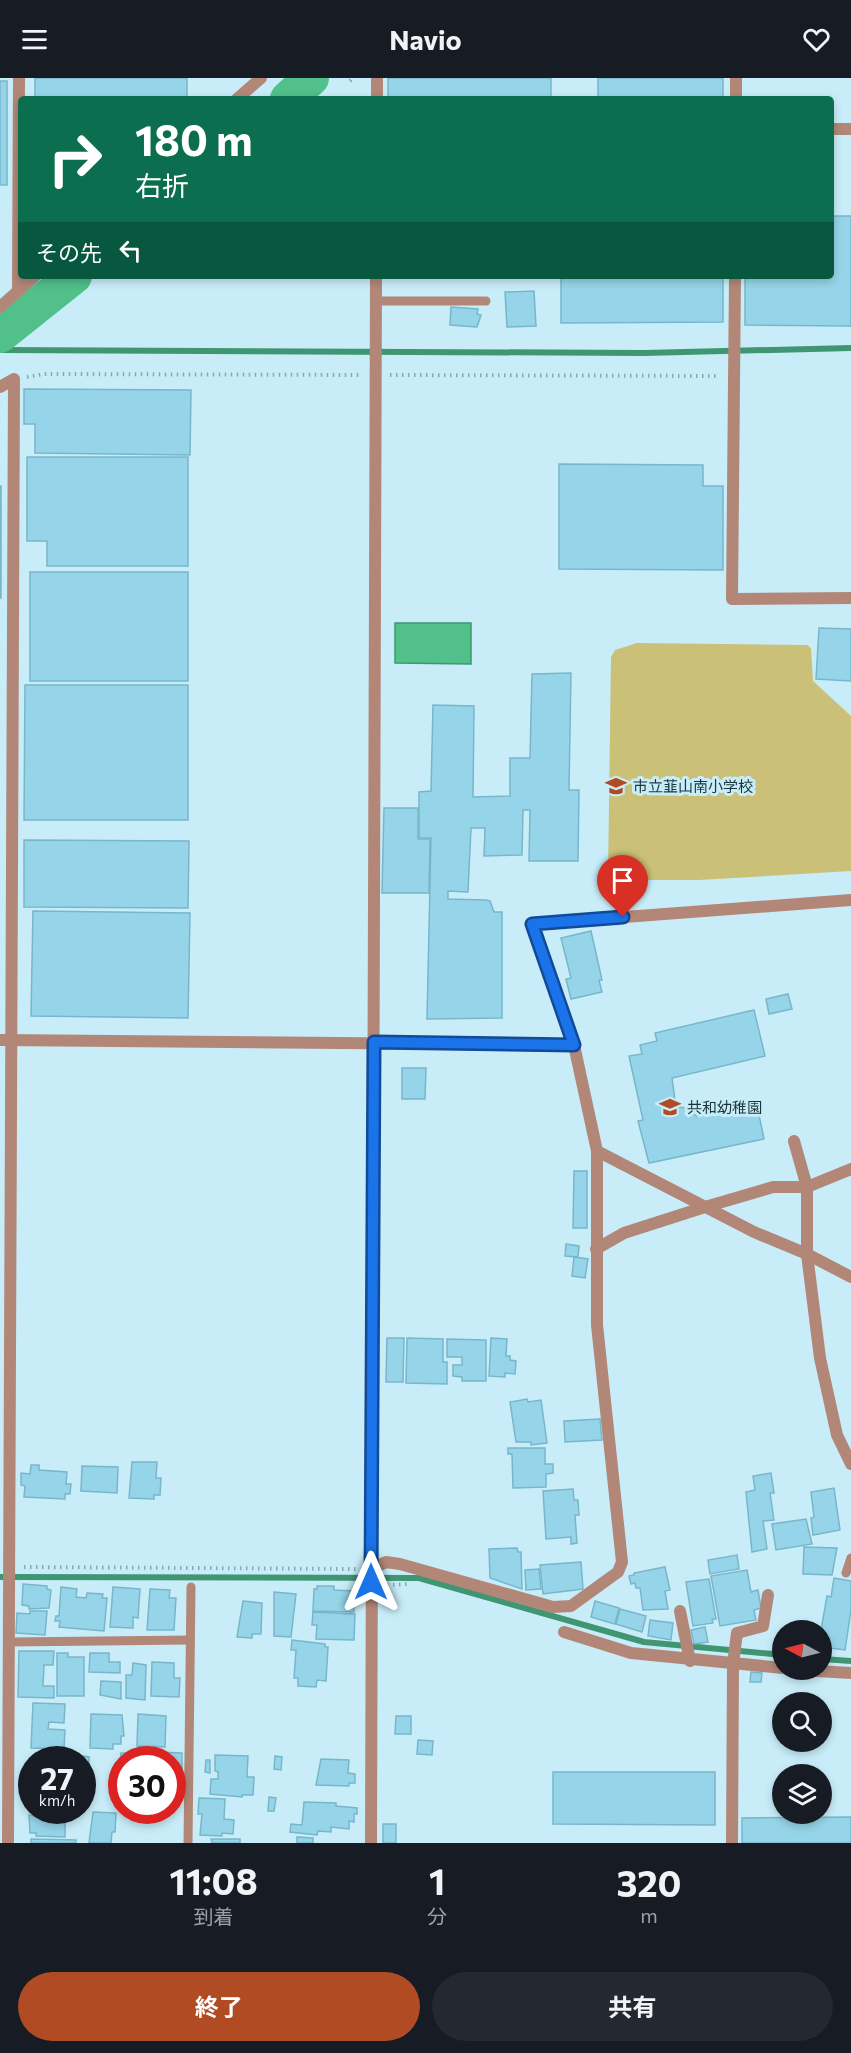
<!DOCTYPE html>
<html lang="ja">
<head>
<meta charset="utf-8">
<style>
  :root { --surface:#171b24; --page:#242831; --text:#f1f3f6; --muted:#9ea1a6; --accent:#b14b23 }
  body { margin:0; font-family:Commissioner,"Noto Sans JP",sans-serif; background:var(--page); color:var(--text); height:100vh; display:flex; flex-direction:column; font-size:22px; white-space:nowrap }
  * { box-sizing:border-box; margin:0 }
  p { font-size:20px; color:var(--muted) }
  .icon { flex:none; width:33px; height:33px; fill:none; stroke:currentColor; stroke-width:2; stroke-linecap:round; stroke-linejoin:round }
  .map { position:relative; height:1765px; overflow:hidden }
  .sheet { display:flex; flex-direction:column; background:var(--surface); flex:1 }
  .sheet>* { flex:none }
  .hud { position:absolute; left:18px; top:18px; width:816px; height:183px; border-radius:6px; box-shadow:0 3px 9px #0003; background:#0b6e4f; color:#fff; overflow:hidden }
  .needle { width:39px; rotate:277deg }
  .fabs { position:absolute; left:772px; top:1542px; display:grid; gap:12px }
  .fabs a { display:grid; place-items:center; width:60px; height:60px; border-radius:50%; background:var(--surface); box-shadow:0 3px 9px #0003; font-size:30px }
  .speed { position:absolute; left:18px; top:1668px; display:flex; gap:12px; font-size:30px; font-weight:700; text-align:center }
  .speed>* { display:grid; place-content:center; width:78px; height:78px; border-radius:50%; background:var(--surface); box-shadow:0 3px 9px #0003; line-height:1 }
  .speed small { font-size:15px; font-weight:400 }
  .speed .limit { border:9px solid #d22; background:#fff; color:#111 }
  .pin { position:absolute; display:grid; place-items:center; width:51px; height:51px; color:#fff; margin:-62px -26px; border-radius:50% 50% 50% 0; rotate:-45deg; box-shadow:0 0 6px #0007 }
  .pin .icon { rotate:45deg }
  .me { position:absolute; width:66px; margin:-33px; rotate:0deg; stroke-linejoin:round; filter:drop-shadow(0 0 4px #0008) }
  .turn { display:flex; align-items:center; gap:21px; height:126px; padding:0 18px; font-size:27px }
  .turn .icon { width:78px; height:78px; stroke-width:2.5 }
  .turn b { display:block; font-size:42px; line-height:51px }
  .then { display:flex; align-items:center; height:57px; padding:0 18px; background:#0003; gap:12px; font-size:22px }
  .eta { display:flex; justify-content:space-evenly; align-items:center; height:102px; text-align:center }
  .eta b { font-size:36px; font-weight:700; line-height:42px }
  .action { display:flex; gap:12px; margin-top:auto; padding:12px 18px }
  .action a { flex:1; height:69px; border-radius:36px; background:var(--accent); color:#fff; font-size:24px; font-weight:700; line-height:69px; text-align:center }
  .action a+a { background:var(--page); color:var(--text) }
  header { display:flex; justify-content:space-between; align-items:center; height:78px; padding:0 18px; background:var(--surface); font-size:27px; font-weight:700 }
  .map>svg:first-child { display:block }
  .green { fill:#cbc078 }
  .water { fill:#51c08b; stroke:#409673; stroke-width:1.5 }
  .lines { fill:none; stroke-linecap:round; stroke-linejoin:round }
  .stream { stroke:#409673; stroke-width:6 }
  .river { stroke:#51c08b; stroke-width:36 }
  .building { fill:#96d5e9; stroke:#78b6ca; stroke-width:1.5 }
  .path { stroke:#88a9b3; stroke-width:4; stroke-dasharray:1.5 4.5; stroke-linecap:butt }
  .lane { stroke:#b28778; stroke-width:9 }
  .street { stroke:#b28778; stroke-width:12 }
  .route-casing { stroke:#114b97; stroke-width:15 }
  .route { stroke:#1a73e8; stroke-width:10 }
  .labels { text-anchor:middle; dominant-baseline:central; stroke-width:6; stroke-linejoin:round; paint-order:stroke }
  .poi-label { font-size:15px; fill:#1a343c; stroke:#c8edf9; text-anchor:start }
</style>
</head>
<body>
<header><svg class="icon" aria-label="menu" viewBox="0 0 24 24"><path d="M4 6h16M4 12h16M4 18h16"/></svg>Navio<svg class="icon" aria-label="heart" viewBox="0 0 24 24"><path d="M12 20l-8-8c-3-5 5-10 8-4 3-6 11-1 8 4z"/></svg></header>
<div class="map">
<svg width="851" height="1765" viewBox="0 0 851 1765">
  <rect width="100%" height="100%" fill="#c8edf9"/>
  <polygon class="green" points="637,565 807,567 811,570 813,603 851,638 851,793 699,802 615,802 608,798 611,579 615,572"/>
  <polygon class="water" points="395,545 471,545 471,586 395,585"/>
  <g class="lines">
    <g class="stream">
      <polyline points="0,272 644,275 851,270"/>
      <polyline points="0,1499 419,1500 644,1564 783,1577"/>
      <polyline points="822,1581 851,1583"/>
    </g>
    <g class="river">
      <polyline points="288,21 311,0"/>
      <polyline points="0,257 74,198"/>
    </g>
  </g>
  <g class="building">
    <rect x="35" y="0" width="152" height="21"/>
    <rect x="388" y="0" width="163" height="21"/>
    <rect x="598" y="0" width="125" height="21"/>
    <rect x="0" y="3" width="7" height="104"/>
    <polygon points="831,138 851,138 851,248 745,247 745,198 831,198"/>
    <polygon points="561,198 723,198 723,244 561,245"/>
    <polygon points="534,213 536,248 507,249 505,214"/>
    <polygon points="451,229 478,231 477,236 481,237 477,249 450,247"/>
    <polygon points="24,311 191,312 190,377 35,375 35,346 24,346"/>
    <polygon points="27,379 188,379 188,488 47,488 47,463 27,463"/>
    <polygon points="559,386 703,387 703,408 723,408 723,492 559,491"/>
    <rect x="0" y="408" width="1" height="112"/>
    <rect x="30" y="494" width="158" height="109"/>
    <polygon points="819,550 851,551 851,603 816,601"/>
    <polygon points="571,595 569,712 579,712 578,783 529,783 530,732 523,732 522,777 484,778 485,750 471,750 468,814 448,813 448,821 486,822 490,823 494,834 502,834 502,940 427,941 431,760 419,760 419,714 431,713 433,627 474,628 473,719 510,718 510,680 530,680 532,596"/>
    <polygon points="25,607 188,607 188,742 24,742"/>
    <polygon points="384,730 418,730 418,761 430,761 429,815 382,815"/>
    <polygon points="24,762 189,763 188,830 24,829"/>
    <polygon points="33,833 190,835 188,940 31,938"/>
    <polygon points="591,853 602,902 599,902 602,914 571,921 566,901 571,900 561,860"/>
    <polygon points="788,916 792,931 769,936 766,921"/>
    <polygon points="754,932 765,978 672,1000 676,1029 688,1030 696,1038 757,1027 764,1061 649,1085 638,1043 643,1042 629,978 642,976 640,967 657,963 655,955"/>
    <polygon points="402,990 426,990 425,1021 402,1021"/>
    <polygon points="574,1093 587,1093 587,1150 573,1150"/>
    <polygon points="566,1166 579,1168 578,1179 565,1178"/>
    <polygon points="574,1179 588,1181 585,1200 572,1198"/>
    <polygon points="387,1260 404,1260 403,1304 386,1304"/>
    <polygon points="407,1260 443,1261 443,1284 447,1284 447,1306 406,1305"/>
    <polygon points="491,1260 507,1261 506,1278 510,1278 510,1282 516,1283 515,1296 505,1295 505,1299 489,1298"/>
    <polygon points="447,1261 486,1262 486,1303 462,1303 462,1299 453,1298 453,1287 462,1287 462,1279 447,1279"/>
    <polygon points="527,1321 528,1324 541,1322 547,1365 531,1367 531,1364 516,1364 510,1324"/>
    <polygon points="600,1341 602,1362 565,1364 564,1343"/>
    <polygon points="508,1370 545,1370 545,1386 553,1386 553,1395 546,1396 546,1409 513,1410 512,1376 508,1376"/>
    <polygon points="132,1384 157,1384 156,1400 161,1400 160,1417 154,1417 154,1421 129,1420"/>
    <polygon points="31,1387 39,1387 39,1392 67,1394 66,1406 71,1406 70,1416 65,1416 65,1421 24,1419 25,1408 21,1407 21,1395 30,1396"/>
    <polygon points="82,1388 118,1389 117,1415 81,1413"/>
    <polygon points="771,1395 774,1415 770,1415 774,1442 763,1443 767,1471 752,1474 746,1414 755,1412 753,1398"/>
    <polygon points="834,1410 840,1452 813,1457 811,1440 814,1439 811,1414"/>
    <polygon points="573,1411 574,1422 578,1422 579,1437 575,1437 577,1465 571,1466 571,1459 546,1461 543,1413"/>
    <polygon points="806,1441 812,1466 776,1472 772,1446"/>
    <polygon points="804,1469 837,1470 832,1497 803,1496"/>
    <polygon points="517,1470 518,1474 521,1474 522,1511 490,1500 489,1471"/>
    <polygon points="737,1477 739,1491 710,1496 708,1482"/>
    <polygon points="581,1484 583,1511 543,1516 540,1487"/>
    <polygon points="665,1489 670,1512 665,1513 668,1531 643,1532 640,1510 636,1510 635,1505 631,1506 629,1498 634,1497 634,1495"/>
    <polygon points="539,1491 541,1511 526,1512 525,1492"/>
    <polygon points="747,1492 751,1514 758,1512 761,1530 754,1532 756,1542 720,1548 711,1498"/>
    <polygon points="834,1500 851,1503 851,1532 845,1572 822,1569 824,1558 821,1552 827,1518 831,1519"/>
    <polygon points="709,1501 716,1541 712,1541 713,1545 693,1548 686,1504"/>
    <polygon points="23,1506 47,1508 47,1511 51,1512 49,1530 29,1531 29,1528 22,1527"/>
    <polygon points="317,1508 334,1508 334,1512 354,1513 354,1534 313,1533 314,1511 317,1511"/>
    <polygon points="61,1509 77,1511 76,1519 86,1520 87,1515 103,1516 102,1520 107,1520 104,1553 59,1549 60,1543 55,1543 56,1538 59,1538"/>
    <polygon points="113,1509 140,1511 138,1540 133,1539 133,1550 110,1549"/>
    <polygon points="150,1511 170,1512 169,1520 176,1520 174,1552 147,1552"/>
    <polygon points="274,1514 296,1516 291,1559 274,1558"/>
    <polygon points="243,1523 262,1525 261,1556 252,1556 252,1560 237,1559"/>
    <polygon points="595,1523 619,1530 615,1546 591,1539"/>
    <polygon points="620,1531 646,1538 642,1554 616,1546"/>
    <polygon points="30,1533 47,1533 45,1557 16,1555 17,1535 30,1536"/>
    <polygon points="313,1534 355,1536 354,1562 316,1561 317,1547 312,1547"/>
    <polygon points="650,1542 673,1545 671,1562 648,1558"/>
    <polygon points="705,1549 708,1564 694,1566 691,1552"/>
    <polygon points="292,1562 325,1566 325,1569 328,1569 326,1603 317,1602 316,1609 298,1608 298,1600 294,1600 296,1572 291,1572"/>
    <polygon points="19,1573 54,1573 53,1587 44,1587 43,1608 54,1608 54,1620 18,1619"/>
    <polygon points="57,1575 68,1575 68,1579 84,1579 84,1618 57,1618"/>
    <polygon points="90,1575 109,1575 109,1584 120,1584 120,1595 89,1594"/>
    <polygon points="152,1584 174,1585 174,1600 180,1600 179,1619 151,1618"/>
    <polygon points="133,1585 146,1587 145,1622 126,1620 126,1597 132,1597"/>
    <polygon points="751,1594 762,1595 761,1604 750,1604"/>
    <polygon points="101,1603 121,1604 121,1621 100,1617"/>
    <polygon points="33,1625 65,1626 64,1645 49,1644 48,1651 65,1652 64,1671 31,1670"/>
    <polygon points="91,1636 122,1637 124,1658 121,1658 121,1666 113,1666 113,1671 90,1670"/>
    <polygon points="138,1636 166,1638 165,1669 137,1668"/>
    <polygon points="396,1638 411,1638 411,1656 395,1656"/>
    <polygon points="418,1662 433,1663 432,1677 417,1676"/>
    <polygon points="57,1674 89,1679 88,1704 84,1703 83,1714 87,1714 87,1729 82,1729 82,1682 56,1681"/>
    <polygon points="153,1674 182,1675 182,1693 172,1693 172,1682 153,1682"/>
    <polygon points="121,1675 149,1675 149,1682 122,1682 120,1693"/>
    <polygon points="33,1677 50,1678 50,1682 32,1682"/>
    <polygon points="215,1677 248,1678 247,1699 254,1699 253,1717 242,1717 242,1719 210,1716 211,1701 218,1701 218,1694 215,1693"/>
    <polygon points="275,1678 282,1679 281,1692 274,1691"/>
    <polygon points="321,1681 349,1682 348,1695 355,1696 355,1705 349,1705 349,1708 316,1707"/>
    <polygon points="206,1682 210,1682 210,1695 205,1694"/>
    <polygon points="29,1687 32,1687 32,1723 29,1722"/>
    <polygon points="553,1694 715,1694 715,1747 553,1746"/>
    <polygon points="172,1700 181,1701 181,1719 172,1719"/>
    <polygon points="269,1719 276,1720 274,1733 268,1733"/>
    <polygon points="199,1720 225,1721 224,1741 234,1742 233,1756 222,1755 222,1758 200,1757 202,1736 198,1736"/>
    <polygon points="304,1724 336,1725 336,1728 357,1730 357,1736 354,1736 354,1744 349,1743 349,1751 331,1749 331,1754 318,1753 317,1757 290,1754 291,1746 302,1747"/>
    <polygon points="36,1734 65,1736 65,1759 36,1758 36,1755 30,1755 29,1737 36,1738"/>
    <polygon points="93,1734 116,1735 115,1754 112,1754 111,1765 89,1765"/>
    <polygon points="851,1739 851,1765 742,1765 742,1740"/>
    <rect x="383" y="1746" width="13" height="19"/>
    <polygon points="297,1759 313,1760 313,1765 297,1765"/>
    <polygon points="31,1761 76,1762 76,1765 31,1765"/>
    <polygon points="211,1761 240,1761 240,1765 212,1765"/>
  </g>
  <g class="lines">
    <g class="path">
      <polyline points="350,3 353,0"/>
      <polyline points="390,297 719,298"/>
      <polyline points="27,299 44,296 362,297"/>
      <polyline points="24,1489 358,1491"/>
      <polyline points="387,1507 409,1506"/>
    </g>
    <g class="lane">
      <polyline points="376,223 486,223"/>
      <polyline points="846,1495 851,1480"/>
      <polyline points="9,1564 190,1562"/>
      <polyline points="188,1765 191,1509"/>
    </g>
    <g class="street">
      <polyline points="736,0 736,21"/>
      <polyline points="237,21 261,0"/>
      <polyline points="377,21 377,0"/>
      <polyline points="831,51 851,51"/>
      <polyline points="735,198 732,521 851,520"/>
      <polyline points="18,213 19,0"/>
      <polyline points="0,229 35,198"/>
      <polyline points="0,309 14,301 8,1765"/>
      <polyline points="0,962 574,967"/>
      <polyline points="794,1063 807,1109 807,1176 820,1280 837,1357 851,1386"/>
      <polyline points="597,1073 754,1154 807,1176 851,1199"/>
      <polyline points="596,1171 624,1155 705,1129 773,1109 807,1109 851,1091"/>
      <polyline points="371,1491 386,1484 400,1486 553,1529 571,1528 618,1494 622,1484 597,1247 597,1073 574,967 532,846 851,822"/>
      <polyline points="680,1533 690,1583"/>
      <polyline points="564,1554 631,1575 783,1590"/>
      <polyline points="800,1592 851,1595"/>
      <polyline points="371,1765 376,198"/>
      <polyline points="732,1765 733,1586 737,1555 763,1548 768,1517"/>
    </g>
  </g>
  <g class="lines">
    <defs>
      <polyline id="route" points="371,1504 374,964 574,967 532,846 623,839"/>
    </defs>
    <use href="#route" class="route-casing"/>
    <use href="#route" class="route"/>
  </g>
  <defs>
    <symbol id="school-bare" viewBox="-9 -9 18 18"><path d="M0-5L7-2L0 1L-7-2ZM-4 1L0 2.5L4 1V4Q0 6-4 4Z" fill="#b14b23" stroke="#c8edf9" stroke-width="2.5" paint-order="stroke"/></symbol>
  </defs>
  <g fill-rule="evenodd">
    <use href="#school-bare" x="601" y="693" width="30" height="30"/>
    <use href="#school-bare" x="655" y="1014" width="30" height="30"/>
  </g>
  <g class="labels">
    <g class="poi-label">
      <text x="633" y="708">市立韮山南小学校</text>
      <text x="687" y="1029">共和幼稚園</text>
    </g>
  </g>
</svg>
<div class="fabs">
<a><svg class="needle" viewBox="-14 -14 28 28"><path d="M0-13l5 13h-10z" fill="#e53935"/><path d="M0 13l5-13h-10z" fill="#9ea1a6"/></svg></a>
<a><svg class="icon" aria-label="search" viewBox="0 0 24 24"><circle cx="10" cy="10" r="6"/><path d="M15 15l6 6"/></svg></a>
<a><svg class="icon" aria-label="layers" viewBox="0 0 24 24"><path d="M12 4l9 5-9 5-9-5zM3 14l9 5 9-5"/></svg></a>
</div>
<div class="speed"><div>27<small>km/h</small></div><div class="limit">30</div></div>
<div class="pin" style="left:623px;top:839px;background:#d93025"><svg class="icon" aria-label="arrive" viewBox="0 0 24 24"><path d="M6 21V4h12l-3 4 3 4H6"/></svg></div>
<svg class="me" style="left:371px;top:1504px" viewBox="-20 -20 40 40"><path d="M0-17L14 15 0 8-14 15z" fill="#1a73e8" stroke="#fff" stroke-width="4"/></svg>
<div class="hud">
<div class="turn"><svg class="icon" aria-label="right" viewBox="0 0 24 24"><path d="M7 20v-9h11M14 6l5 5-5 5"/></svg><div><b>180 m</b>右折</div></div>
<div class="then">その先<svg class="icon" aria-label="left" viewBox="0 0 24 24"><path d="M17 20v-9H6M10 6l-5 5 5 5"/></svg></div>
</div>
</div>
<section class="sheet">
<div class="eta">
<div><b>11:08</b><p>到着</p></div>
<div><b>1</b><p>分</p></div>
<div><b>320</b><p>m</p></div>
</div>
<div class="action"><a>終了</a><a>共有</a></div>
</section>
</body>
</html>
